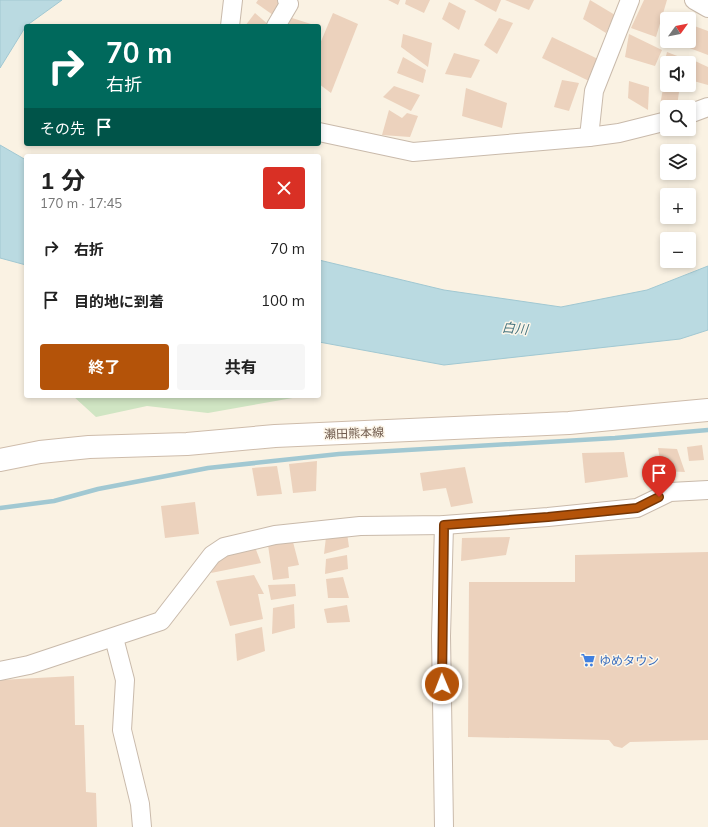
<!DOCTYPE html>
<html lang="ja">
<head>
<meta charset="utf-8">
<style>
  :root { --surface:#fff; --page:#f6f6f6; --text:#222; --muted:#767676; --accent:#b45309 }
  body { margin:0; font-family:Mulish,"Noto Sans JP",sans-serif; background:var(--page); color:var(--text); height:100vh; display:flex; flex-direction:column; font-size:15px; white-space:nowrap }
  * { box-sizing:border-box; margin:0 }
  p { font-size:13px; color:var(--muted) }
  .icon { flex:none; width:22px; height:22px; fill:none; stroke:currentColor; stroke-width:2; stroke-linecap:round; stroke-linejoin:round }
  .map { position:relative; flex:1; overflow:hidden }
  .side { position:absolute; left:24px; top:154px; width:297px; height:244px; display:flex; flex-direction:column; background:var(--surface); border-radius:4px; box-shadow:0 2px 6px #0003 }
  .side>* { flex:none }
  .guide { position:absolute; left:24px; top:24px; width:297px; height:122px; border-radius:4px; box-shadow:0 2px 6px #0003; background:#00695c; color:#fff; overflow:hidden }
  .needle { width:26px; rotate:57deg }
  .tools { position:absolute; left:660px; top:12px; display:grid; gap:8px }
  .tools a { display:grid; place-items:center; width:36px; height:36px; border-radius:4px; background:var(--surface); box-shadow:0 2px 6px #0003; font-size:20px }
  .pin { position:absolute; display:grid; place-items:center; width:34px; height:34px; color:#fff; margin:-41px -17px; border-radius:50% 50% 50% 0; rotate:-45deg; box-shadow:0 0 4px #0007 }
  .pin .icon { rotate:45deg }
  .me { position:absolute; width:44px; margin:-22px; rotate:359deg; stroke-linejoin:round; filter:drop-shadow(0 0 3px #0008) }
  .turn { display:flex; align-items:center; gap:14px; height:84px; padding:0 16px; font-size:18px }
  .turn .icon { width:52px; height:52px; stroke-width:2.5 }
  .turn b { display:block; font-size:28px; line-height:34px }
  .then { display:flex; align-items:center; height:38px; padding:0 16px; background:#0003; gap:8px; font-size:15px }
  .round { display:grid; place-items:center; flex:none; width:42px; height:42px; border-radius:4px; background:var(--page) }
  .overview { display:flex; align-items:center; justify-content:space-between; height:68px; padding:0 16px }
  h1 { font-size:24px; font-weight:700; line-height:30px }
  .cta { display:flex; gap:8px; margin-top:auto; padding:8px 16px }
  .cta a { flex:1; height:46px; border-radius:4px; background:var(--accent); color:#fff; font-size:16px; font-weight:700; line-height:46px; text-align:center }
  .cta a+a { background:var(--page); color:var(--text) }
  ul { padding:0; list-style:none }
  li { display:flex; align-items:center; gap:12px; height:52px; padding:0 16px }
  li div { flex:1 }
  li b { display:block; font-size:15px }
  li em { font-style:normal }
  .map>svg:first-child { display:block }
  .green { fill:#d0e5c3 }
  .water { fill:#badae1; stroke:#a1c8d2 }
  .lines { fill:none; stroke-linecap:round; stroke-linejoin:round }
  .stream { stroke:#a1c8d2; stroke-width:4.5 }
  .building { fill:#ecd2bd }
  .street-casing { stroke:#c9baab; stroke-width:20 }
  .secondary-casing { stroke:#cebcab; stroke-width:24 }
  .street { stroke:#fff; stroke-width:18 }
  .secondary { stroke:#fff; stroke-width:22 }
  .route-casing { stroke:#753606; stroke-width:10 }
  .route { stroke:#b45309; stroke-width:7 }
  .labels { text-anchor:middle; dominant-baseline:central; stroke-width:3; stroke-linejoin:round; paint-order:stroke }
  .street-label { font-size:12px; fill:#6f5a4c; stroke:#fdf6e9 }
  .shop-label { font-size:12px; fill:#366cbe; stroke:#fdf6e9; text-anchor:start }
  .water-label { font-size:13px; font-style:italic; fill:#477580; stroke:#fdf6e9 }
</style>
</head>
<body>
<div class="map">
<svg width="708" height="827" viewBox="0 0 708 827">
  <rect width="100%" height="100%" fill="#faf2e3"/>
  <polygon class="green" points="73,396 304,396 208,413 147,406 96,417"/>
  <g class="water">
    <polygon points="0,0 62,0 26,26 0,68"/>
    <polygon points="0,145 26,160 26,265 0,258"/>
    <polygon points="319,260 444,290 561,307 647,290 708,266 708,330 680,339 444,365 319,342"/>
  </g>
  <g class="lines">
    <polyline class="stream" points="0,508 54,501 98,489 208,468 339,454 615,438 708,430"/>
  </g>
  <g class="building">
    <polygon points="258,0 279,0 282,2 273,15 256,3"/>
    <polygon points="388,0 400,0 398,5"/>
    <polygon points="406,0 430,0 424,13 405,4"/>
    <polygon points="474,0 501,0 496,12"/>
    <polygon points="505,0 534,0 529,10"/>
    <polygon points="590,0 615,15 606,33 583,19"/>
    <polygon points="644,0 667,0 656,37 631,28"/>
    <polygon points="449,2 466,11 459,30 442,19"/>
    <polygon points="255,13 270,26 245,26"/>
    <polygon points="333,13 358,24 331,93 319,84 319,46"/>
    <polygon points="292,18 311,24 311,26 287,26"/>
    <polygon points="499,18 513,23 497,54 484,45"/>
    <polygon points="689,24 708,31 708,55 671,41 689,41"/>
    <polygon points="403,34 432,43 428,67 401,47"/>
    <polygon points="629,34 662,50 655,66 625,57"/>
    <polygon points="552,37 598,59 591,82 542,58"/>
    <polygon points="667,52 685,59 685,63 667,63 667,73 662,71"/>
    <polygon points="454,53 480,60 471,78 445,74"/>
    <polygon points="403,57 426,70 423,83 397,73"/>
    <polygon points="695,61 708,67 708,85 690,80"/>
    <polygon points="562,80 579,83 569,111 554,107"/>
    <polygon points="629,81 649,87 648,110 628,98"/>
    <polygon points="394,86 420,95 411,111 383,97"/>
    <polygon points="466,88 507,103 502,128 462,116"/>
    <polygon points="663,88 679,92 677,106 660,106"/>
    <polygon points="389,110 402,118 407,113 418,116 410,137 382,135"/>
    <polygon points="702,445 704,460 689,461 687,447"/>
    <polygon points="658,448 677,449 685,472 662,471"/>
    <polygon points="624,452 628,477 585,483 582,453"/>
    <polygon points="317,461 316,491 293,493 289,464"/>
    <polygon points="277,466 282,494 257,496 252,468"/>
    <polygon points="465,467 473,503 451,507 446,488 423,491 420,473"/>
    <polygon points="195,502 199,534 165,538 161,506"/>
    <polygon points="347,533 349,547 324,554 326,537"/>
    <polygon points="510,537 506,555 461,561 462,538"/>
    <polygon points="293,542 299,565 288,567 289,578 273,580 268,545"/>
    <polygon points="255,547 261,563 211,573 221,556"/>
    <polygon points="708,552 708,740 630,742 622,748 614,746 609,740 468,737 469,582 575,582 575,555"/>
    <polygon points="347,555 348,569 325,574 326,559"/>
    <polygon points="254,575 264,594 258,594 263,619 230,626 216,581"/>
    <polygon points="343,577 349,598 328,598 326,579"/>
    <polygon points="295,584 296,596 271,600 268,585"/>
    <polygon points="294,604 295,628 272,634 273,608"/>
    <polygon points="347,605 350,622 327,623 324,609"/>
    <polygon points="262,627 265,651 237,661 235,634"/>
    <polygon points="74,676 75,725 84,725 86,792 96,793 97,827 0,827 0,680"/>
  </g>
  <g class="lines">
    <defs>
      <g id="street">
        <polyline points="694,0 708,8"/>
        <polyline points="230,26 233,0"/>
        <polyline points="276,26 289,4 287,0"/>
        <polyline points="689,114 708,107"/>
        <polyline points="319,132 413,152 589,137 619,133 667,121"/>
        <polyline points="589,137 594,91 630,0"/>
        <polyline points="444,525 441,636 444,827"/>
        <polyline points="114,638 125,680 122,730 140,804 142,827"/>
        <polyline points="0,671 29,665 161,621 212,555 224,547 275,535 360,526 444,525 548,517 637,508 670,492 708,490"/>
      </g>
      <polyline id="secondary" points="0,460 40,452 89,447 187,444 275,436 569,423 708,410"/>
    </defs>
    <use href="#street" class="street-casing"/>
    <use href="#secondary" class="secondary-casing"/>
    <use href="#street" class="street"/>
    <use href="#secondary" class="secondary"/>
  </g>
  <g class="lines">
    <defs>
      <polyline id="route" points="442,684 444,525 548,517 637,508 659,497"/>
    </defs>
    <use href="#route" class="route-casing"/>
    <use href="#route" class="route"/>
  </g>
  <defs>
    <symbol id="supermarket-bare" viewBox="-9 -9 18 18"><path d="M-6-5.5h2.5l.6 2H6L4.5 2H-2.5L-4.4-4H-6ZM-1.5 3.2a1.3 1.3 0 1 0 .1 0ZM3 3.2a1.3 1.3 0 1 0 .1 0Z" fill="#3f7fe0" stroke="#fdf6e9" stroke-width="2.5" paint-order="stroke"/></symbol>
  </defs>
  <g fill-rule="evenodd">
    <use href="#supermarket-bare" x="578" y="650" width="20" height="20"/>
  </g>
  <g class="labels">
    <g class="street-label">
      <text transform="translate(354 433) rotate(-2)">瀬田熊本線</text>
    </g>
    <g class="shop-label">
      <text x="599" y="660">ゆめタウン</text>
    </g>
    <g class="water-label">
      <text transform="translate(515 328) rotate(5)">白川</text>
    </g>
  </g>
</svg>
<div class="tools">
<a><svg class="needle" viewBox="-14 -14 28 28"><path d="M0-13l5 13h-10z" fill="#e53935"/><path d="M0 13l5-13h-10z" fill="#767676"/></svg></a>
<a><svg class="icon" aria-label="sound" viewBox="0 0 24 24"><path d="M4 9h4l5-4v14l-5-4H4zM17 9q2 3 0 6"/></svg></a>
<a><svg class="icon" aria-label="search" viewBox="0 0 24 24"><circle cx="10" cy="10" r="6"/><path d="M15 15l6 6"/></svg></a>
<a><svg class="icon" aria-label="layers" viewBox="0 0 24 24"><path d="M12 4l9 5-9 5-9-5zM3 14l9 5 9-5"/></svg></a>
<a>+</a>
<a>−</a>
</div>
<div class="pin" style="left:659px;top:497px;background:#d93025"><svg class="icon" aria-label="arrive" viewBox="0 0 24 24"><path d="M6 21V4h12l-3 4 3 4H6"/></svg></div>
<svg class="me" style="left:442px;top:684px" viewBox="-20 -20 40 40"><circle r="17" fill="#b45309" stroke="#fff" stroke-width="3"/><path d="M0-11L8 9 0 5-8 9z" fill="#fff"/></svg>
<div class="guide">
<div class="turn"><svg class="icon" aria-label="right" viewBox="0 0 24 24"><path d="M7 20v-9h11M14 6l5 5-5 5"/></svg><div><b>70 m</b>右折</div></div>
<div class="then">その先<svg class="icon" aria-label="arrive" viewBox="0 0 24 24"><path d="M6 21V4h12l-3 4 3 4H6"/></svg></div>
</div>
<section class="side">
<div class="overview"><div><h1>1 分</h1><p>170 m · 17:45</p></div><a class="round" style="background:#d93025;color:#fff"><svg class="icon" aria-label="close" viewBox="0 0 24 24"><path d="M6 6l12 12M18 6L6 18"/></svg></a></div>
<ul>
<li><svg class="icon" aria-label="right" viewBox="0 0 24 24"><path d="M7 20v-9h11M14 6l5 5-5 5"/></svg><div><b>右折</b></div><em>70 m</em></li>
<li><svg class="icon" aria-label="arrive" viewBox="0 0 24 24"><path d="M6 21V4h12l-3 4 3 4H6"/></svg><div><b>目的地に到着</b></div><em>100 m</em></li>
</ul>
<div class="cta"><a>終了</a><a>共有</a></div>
</section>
</div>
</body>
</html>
